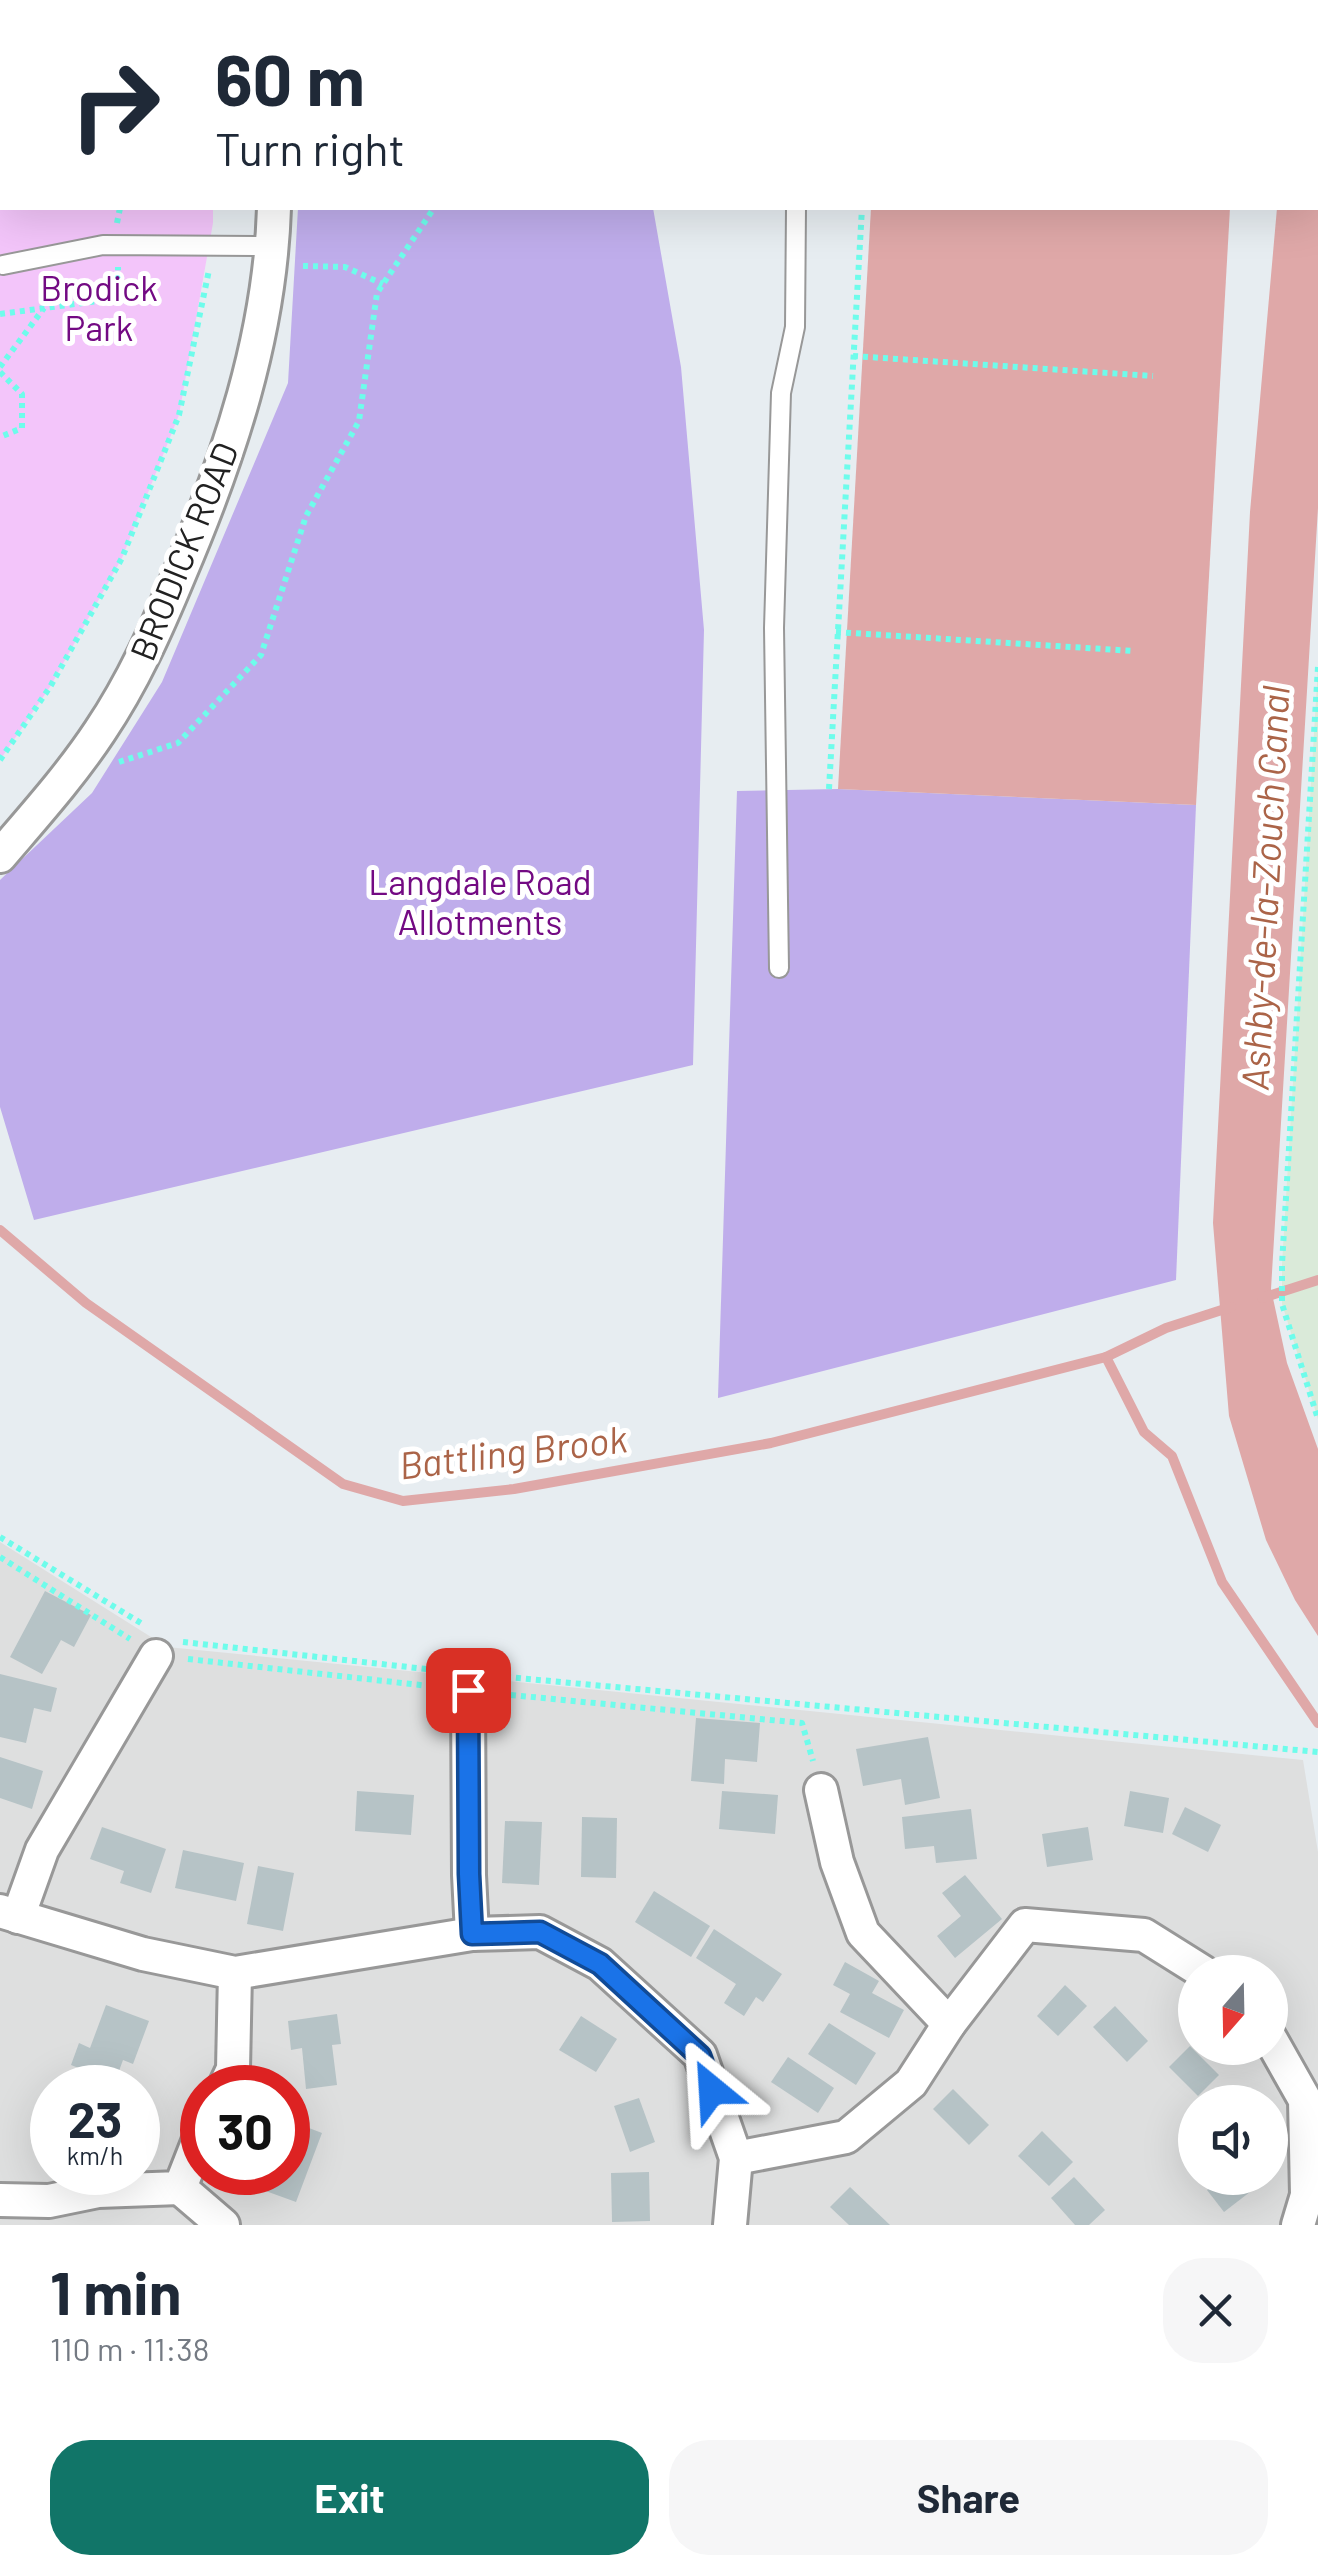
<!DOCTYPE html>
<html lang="en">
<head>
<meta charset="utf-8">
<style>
  :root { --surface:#fff; --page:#f6f6f7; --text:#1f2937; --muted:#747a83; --accent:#117568 }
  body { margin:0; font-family:Barlow,sans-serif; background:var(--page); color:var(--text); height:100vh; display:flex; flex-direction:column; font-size:38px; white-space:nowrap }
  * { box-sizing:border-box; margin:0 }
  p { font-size:32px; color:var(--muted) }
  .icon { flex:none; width:55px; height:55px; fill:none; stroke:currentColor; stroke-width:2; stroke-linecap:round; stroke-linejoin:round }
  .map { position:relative; height:2225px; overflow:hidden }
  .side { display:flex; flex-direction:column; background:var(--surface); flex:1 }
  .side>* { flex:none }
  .top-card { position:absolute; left:0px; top:0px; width:1320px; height:210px; box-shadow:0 10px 40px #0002; background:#fff; color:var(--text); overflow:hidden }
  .needle { width:65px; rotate:200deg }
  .tools { position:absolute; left:1178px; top:1955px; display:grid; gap:20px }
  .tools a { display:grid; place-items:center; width:110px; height:110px; border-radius:50%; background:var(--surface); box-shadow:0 10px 40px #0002; font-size:50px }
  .speed { position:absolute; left:30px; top:2065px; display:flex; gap:20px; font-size:50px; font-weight:700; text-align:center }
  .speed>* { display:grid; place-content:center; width:130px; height:130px; border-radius:50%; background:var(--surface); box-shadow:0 10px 40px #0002; line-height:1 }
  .speed small { font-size:25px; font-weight:400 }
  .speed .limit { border:15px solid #d22; background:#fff; color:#111 }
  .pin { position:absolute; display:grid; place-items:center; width:85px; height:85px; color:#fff; margin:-42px; border-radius:20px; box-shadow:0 5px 15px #0006 }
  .me { position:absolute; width:110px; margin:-55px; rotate:333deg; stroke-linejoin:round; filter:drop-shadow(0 0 8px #0008) }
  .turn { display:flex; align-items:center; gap:35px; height:210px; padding:0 50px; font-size:45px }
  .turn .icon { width:130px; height:130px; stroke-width:2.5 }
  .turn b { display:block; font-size:70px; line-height:85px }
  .round { display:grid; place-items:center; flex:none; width:105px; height:105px; border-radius:40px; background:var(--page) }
  .headline { display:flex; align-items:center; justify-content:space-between; height:170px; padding:0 50px }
  h1 { font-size:60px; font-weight:700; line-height:75px }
  .cta { display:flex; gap:20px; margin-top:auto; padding:20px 50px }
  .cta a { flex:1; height:115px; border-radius:40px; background:var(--accent); color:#fff; font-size:40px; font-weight:700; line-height:115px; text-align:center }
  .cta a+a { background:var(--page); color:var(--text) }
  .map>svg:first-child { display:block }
  .residential { fill:#dedfdf; fill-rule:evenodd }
  .industrial { fill:#daead9 }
  .grass { fill:#bfadeb }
  .park { fill:#f3c5fa }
  .water { fill:#dfa8a8 }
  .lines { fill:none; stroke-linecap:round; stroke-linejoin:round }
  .stream { stroke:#dfa8a8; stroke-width:10 }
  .building { fill:#b6c3c6 }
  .service-casing { stroke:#989898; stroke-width:22 }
  .minor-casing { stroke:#989898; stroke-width:38 }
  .path { stroke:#6efceb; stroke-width:6; stroke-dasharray:5 5; stroke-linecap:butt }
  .service { stroke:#fff; stroke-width:18 }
  .minor { stroke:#fff; stroke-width:32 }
  .route-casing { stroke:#114b97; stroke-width:25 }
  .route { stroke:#1a73e8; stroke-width:18 }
  .labels { text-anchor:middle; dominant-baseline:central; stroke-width:10; stroke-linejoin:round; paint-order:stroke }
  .park-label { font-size:35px; fill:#730a83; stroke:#fff }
  .street-label { font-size:35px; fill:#212121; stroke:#fff }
  .water-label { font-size:38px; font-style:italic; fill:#ab6448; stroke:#fff }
</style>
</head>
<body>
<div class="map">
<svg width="1318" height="2225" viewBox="0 0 1318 2225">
  <rect width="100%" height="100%" fill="#e7edf1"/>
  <g class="residential">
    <polygon points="0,0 596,0 2,2 0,105"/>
    <path d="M0,1542L167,1647L1303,1760L1318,1852V2225H0ZM1195,1972H1270V2048H1195ZM52,2088H138V2172H52ZM202,2088H288V2172H202ZM1195,2102H1270V2178H1195Z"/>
  </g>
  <polygon class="industrial" points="1318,667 1318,1419 1282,1304 1282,1264"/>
  <g class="grass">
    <polygon points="298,208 653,208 681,367 704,630 693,1065 34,1220 0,1107 0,880 92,793 162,682 288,383"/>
    <polygon points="838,789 1196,805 1176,1280 718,1398 737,791"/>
  </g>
  <polygon class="park" points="0,105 2,105 2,208 213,208 213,223 179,415 122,558 50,687 0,760"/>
  <g class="water">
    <rect x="931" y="0" width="310" height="2"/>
    <polygon points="1277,0 1318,0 1318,508 1271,1289 1287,1363 1318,1449 1318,1636 1295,1600 1266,1540 1229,1416 1213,1223 1250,512 1277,208 1318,208 1318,2"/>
    <polygon points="871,208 1230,208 1196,805 838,789"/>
  </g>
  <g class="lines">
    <g class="stream">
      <polyline points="0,1230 86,1303 343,1484 403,1501 514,1489 771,1443 1106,1357 1166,1328 1231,1307"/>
      <polyline points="1262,1298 1318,1280"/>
      <polyline points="1106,1357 1144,1432 1172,1456 1222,1582 1318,1723"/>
    </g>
  </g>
  <g class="building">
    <polygon points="45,1591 91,1615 74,1647 61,1640 42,1674 10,1657"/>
    <polygon points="0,1674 57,1688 51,1712 34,1708 26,1743 0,1737"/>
    <polygon points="696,1718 760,1723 757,1762 725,1759 724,1784 691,1781"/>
    <polygon points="928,1737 940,1798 905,1805 901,1779 863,1786 856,1749"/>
    <polygon points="0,1757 43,1771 32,1809 0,1798"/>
    <polygon points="357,1791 414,1795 411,1835 355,1831"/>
    <polygon points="722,1791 778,1795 775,1834 719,1829"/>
    <polygon points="1130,1791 1169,1798 1163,1833 1124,1826"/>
    <polygon points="1185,1807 1221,1825 1208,1852 1172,1834"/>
    <polygon points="971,1809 977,1859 936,1863 934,1846 905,1849 902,1817"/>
    <polygon points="582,1817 617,1818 616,1878 581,1877"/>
    <polygon points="505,1821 542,1822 539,1885 502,1883"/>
    <polygon points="102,1827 166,1849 151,1893 120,1883 124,1871 90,1859"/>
    <polygon points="1088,1827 1093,1860 1047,1867 1042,1834"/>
    <polygon points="183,1850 244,1863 236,1901 175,1888"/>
    <polygon points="258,1866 294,1873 283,1931 247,1924"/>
    <polygon points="965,1875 1002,1919 955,1958 937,1936 961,1916 942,1893"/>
    <polygon points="654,1891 710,1926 691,1957 635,1922"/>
    <polygon points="714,1929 782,1974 763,2002 756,1997 744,2016 724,2003 736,1984 696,1958"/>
    <polygon points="845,1962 879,1981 872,1993 904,2010 889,2038 840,2012 850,1994 833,1985"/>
    <polygon points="1065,1985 1087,2006 1058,2036 1037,2016"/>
    <polygon points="106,2005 149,2021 133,2064 123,2060 115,2082 71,2065 79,2043 90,2048"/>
    <polygon points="1115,2006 1148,2041 1127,2062 1093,2027"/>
    <polygon points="337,2014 341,2044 332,2045 337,2085 306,2089 302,2048 291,2050 288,2021"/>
    <polygon points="581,2016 617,2039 596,2072 559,2050"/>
    <polygon points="829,2023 876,2053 856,2085 808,2054"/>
    <polygon points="1190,2046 1219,2075 1198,2096 1169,2067"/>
    <polygon points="788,2057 834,2088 818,2113 771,2082"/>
    <polygon points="953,2089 989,2125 969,2145 933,2109"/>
    <polygon points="639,2098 655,2142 630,2152 614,2106"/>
    <polygon points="288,2120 322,2133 296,2202 249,2185 254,2172 288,2172"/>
    <polygon points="1042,2131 1073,2162 1049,2186 1018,2156"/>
    <polygon points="649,2172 650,2221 612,2222 611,2173"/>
    <polygon points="1074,2177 1105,2210 1089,2225 1075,2225 1051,2198"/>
    <polygon points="1223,2178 1253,2178 1259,2185 1224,2212 1207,2190"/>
    <polygon points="850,2187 890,2225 849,2225 830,2207"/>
  </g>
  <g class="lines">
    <defs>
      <g id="service">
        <polyline points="853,2 854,0"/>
        <polyline points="0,98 2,98"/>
        <polyline points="3,265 103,245 273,246"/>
        <polyline points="779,968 774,628 781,393 795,327 796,208"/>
      </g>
      <g id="minor">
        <polyline points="267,0 268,2"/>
        <path d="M0,856C35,815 71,775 100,731C133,682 157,628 179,575C229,458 270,336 274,208"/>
        <polyline points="468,1691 469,1875 472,1934"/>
        <polyline points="821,1790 837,1862 863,1933 949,2024"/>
        <polyline points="0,1911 143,1954 235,1973 472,1934 540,1932 600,1964 700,2055 736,2158 730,2225"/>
        <polyline points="18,1917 42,1850 156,1656"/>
        <polyline points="1270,2038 1305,2100 1307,2195 1298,2225"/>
        <polyline points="224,2088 233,2069 235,1973"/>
        <polyline points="736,2158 846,2137 911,2083 949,2024 1025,1925 1144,1935 1203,1972"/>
        <polyline points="180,2188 223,2225"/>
        <polyline points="0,2200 49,2201 98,2191 180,2188 202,2132"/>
      </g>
    </defs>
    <use href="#service" class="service-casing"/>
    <use href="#minor" class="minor-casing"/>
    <g class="path">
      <polyline points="539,0 541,2"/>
      <polyline points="920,2 920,0"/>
      <polyline points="117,223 120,208"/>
      <polyline points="303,266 345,267 383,284"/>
      <polyline points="0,314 105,300 118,282 118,267"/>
      <polyline points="853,356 1153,376"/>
      <polyline points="0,367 44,308"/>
      <polyline points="0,372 22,394 22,428 0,437"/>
      <polyline points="836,632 1134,651"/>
      <polyline points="1318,667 1282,1264 1282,1304 1318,1419"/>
      <polyline points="0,760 50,687 122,558 179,415 209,270"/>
      <polyline points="119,762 178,743 261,655 306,516 359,421 377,293 434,208"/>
      <polyline points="829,789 862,208"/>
      <polyline points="0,1537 144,1625"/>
      <polyline points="0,1557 130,1639"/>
      <polyline points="183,1642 444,1671"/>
      <polyline points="188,1659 438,1687"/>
      <polyline points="496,1676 1318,1752"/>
      <polyline points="501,1694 802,1723 813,1761"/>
    </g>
    <use href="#service" class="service"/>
    <use href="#minor" class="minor"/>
  </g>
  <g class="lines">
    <defs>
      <polyline id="route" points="468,1690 469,1874 472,1934 540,1932 600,1964 700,2056 712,2090"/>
    </defs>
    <use href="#route" class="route-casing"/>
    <use href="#route" class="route"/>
  </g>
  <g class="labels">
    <g class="park-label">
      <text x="99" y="287">Brodick<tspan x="99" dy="40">Park</tspan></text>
      <text x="480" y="881">Langdale Road<tspan x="480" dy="40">Allotments</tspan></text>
    </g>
    <g class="street-label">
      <text transform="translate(183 551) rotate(-68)">BRODICK ROAD</text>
    </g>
    <g class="water-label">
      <text transform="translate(1264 888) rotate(-87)">Ashby-de-la-Zouch Canal</text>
      <text transform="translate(513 1451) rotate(-7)">Battling Brook</text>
    </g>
  </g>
</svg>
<div class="tools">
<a><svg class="needle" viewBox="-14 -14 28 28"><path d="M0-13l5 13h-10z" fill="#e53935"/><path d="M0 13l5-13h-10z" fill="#747a83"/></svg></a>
<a><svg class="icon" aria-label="sound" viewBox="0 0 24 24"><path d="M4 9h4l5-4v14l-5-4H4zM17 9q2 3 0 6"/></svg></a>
</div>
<div class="speed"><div>23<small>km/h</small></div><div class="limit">30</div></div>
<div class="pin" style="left:468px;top:1690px;background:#d93025"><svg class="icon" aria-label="arrive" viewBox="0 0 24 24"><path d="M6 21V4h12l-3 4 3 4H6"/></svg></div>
<svg class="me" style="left:712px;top:2090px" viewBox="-20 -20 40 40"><path d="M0-17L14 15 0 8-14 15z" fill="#1a73e8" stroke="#fff" stroke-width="4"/></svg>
<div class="top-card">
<div class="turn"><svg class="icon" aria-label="right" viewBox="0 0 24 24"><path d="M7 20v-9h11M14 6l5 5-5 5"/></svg><div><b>60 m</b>Turn right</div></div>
</div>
</div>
<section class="side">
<div class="headline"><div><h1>1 min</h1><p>110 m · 11:38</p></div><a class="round"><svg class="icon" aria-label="close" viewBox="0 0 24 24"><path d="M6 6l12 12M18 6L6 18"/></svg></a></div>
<div class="cta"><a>Exit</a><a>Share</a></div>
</section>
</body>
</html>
